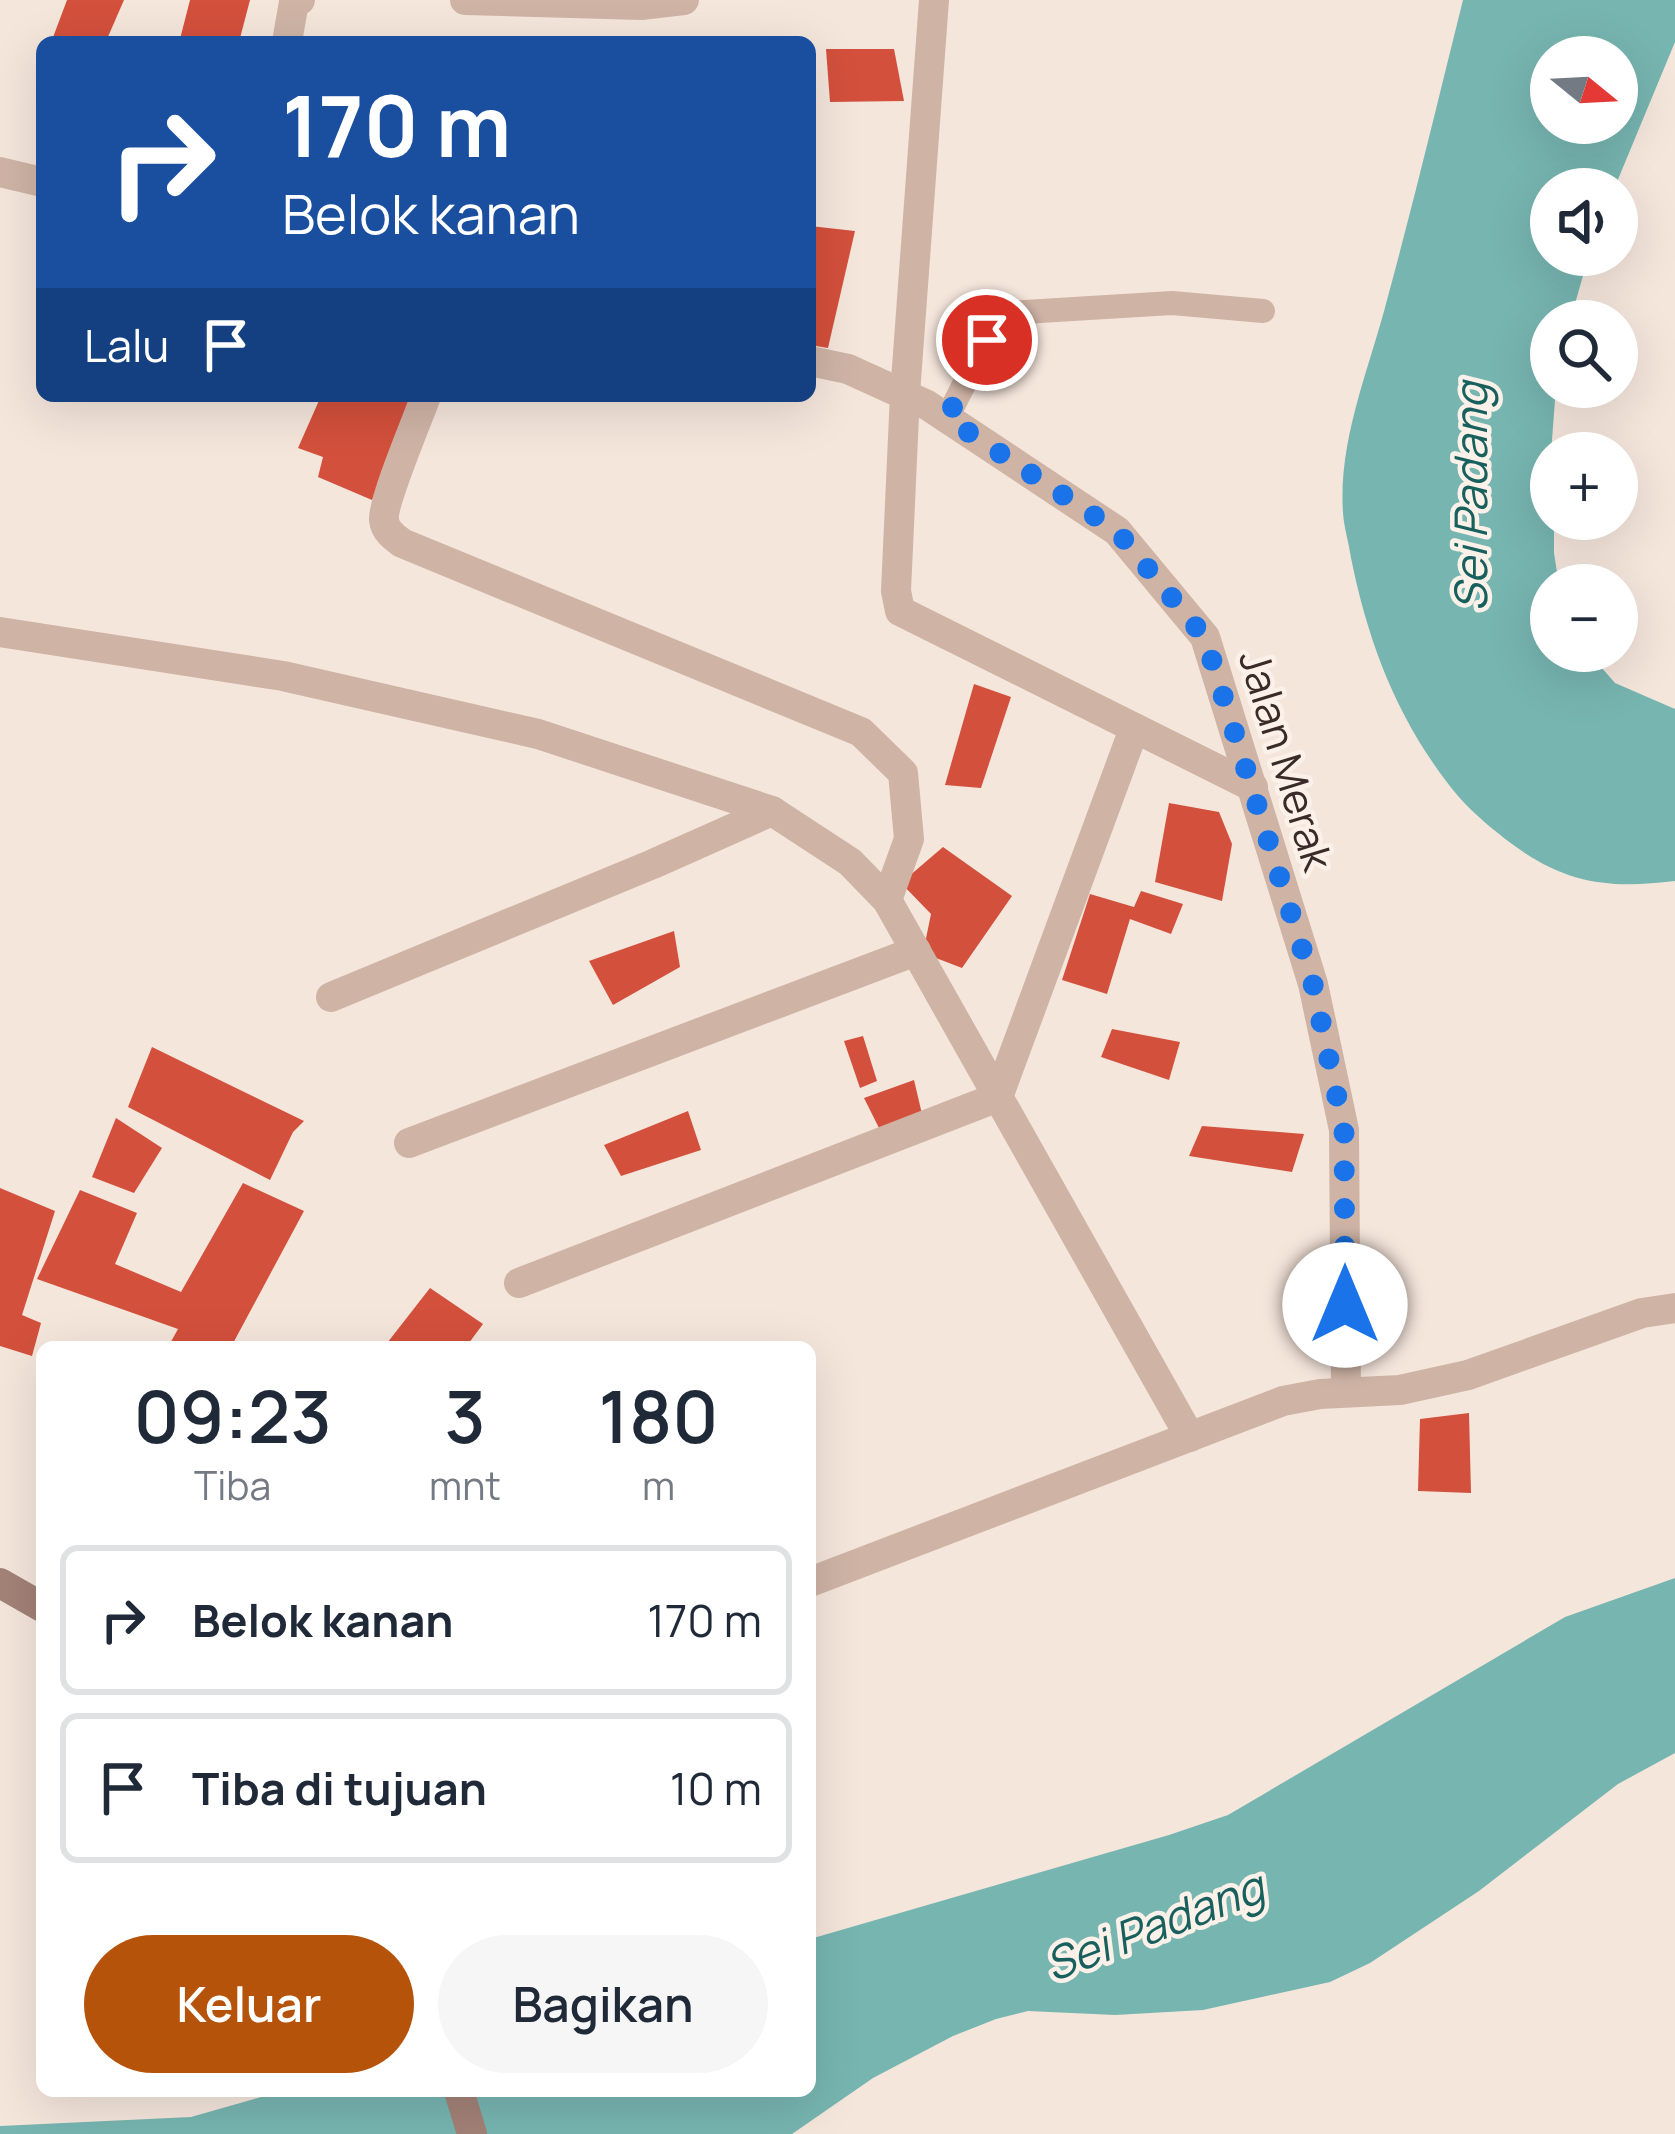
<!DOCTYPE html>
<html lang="id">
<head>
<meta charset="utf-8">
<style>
  :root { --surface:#fff; --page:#f6f6f7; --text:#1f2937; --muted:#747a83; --line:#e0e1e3; --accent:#b45309 }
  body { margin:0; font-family:Manrope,sans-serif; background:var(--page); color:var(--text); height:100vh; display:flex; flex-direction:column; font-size:45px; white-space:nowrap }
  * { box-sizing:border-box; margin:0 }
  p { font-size:39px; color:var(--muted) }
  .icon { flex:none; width:66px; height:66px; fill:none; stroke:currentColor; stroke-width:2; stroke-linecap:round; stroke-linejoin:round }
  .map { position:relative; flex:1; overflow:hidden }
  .sheet { position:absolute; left:36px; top:1341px; width:780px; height:756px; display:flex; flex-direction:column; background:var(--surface); border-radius:18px; box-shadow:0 12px 48px #0002 }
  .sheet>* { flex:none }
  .guide { position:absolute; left:36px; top:36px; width:780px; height:366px; border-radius:18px; box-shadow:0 12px 48px #0002; background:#1a4fa0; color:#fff; overflow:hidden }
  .needle { width:78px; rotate:108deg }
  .tools { position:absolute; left:1530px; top:36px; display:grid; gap:24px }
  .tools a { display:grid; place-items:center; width:108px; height:108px; border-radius:50%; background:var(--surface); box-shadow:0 12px 48px #0002; font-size:60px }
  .pin { position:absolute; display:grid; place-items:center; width:102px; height:102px; color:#fff; margin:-51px; border:6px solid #fff; border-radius:50%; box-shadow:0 3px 12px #0007 }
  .me { position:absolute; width:132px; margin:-66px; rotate:0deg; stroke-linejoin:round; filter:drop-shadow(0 0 9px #0008) }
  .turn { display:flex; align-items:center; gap:42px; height:252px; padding:0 48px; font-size:54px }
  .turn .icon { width:156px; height:156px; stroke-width:2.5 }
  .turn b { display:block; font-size:84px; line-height:102px }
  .then { display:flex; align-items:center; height:114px; padding:0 48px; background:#0003; gap:24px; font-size:45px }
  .eta { display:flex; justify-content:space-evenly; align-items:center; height:204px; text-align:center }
  .eta b { font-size:72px; font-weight:600; line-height:84px }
  .button { display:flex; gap:24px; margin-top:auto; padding:24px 48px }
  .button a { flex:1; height:138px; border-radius:72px; background:var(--accent); color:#fff; font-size:48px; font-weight:600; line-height:138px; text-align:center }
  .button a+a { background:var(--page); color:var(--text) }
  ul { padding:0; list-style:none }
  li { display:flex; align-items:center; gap:36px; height:150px; margin:0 24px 18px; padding:0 24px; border:6px solid var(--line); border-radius:18px }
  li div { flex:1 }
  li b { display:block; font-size:45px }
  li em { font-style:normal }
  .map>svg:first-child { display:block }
  .water { fill:#77b5b1; fill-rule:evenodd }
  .building { fill:#d3503c }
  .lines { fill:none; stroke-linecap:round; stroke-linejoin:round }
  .service { stroke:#cfb4a6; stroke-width:24 }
  .minor { stroke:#cfb4a6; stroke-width:30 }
  .secondary { stroke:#a38277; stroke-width:30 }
  .route { stroke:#1a73e8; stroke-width:21; stroke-dasharray:0 37.8 }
  .labels { text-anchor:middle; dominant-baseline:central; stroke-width:9; stroke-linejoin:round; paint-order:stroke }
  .street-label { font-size:42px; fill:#3a2b28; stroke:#fcf1e9 }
  .water-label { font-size:45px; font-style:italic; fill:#18605d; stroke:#fcf1e9 }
</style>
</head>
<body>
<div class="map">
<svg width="1675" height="2134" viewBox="0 0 1675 2134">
  <rect width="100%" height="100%" fill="#f5e6dc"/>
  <g class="water">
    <path d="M1463,0H1675V42L1614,189H1551V255H1589L1570,321H1551V387H1556L1551,453V519H1554V553L1559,585H1551V651H1587L1615,683L1675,709V881C1610,889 1566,884 1512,844C1492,829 1475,815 1458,796C1400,726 1369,647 1351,558C1349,543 1344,528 1343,513C1338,440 1369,370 1387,300C1414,201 1438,100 1463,0ZM1551,57H1617V123H1551Z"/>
    <polygon points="1675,1578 1675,1753 1618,1784 1479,1891 1370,1963 1330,1982 1203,2010 1115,2015 1028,2011 996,2019 953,2036 873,2078 792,2134 0,2134 0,2126 191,2117 282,2091 810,2091 810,1939 1169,1835 1228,1815 1565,1617"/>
  </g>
  <g class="building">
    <polygon points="67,0 124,0 107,39 52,40"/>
    <polygon points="190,0 250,0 239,42 189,42 180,39"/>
    <polygon points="826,49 894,49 904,101 830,102"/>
    <polygon points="810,226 855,231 828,348 810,345"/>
    <polygon points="321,396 408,396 416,399 372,500 318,477 323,457 298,448"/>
    <polygon points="974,684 1011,697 981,788 945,785"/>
    <polygon points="1169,803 1219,812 1232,844 1222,901 1155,882"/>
    <polygon points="943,847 1012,896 962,968 923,953 931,914 901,883"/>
    <polygon points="1141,891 1183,904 1171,934 1130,919 1107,994 1062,980 1090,894 1134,907"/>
    <polygon points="674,931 680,967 613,1005 589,961"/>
    <polygon points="1112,1029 1180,1042 1169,1080 1101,1057"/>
    <polygon points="863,1036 877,1081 860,1088 844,1041"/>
    <polygon points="152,1047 304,1121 293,1132 270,1180 128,1107"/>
    <polygon points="914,1080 922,1114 883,1136 864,1098"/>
    <polygon points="688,1111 701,1150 621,1176 604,1145"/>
    <polygon points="116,1118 162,1148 134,1193 92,1177"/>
    <polygon points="1202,1126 1304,1134 1292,1172 1189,1156"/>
    <polygon points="243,1183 304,1211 231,1347 168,1347 178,1329 37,1279 80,1190 137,1213 115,1264 181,1292"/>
    <polygon points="0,1188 55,1211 22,1315 41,1323 32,1356 0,1346"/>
    <polygon points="430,1288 483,1324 466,1347 384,1347"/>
    <polygon points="1469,1413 1471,1493 1418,1491 1420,1419"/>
  </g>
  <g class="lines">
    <polyline class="service" points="947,418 995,323 1008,313 1172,303 1263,311"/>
    <g class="minor">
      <polyline points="465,0 641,5 684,0"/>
      <polyline points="934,0 905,394 896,591 900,611 1253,787"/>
      <polyline points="287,42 294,2 300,0"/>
      <polyline points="0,172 42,182"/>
      <polyline points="810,361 848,369 927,405 1117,531 1205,637 1313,984 1344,1130 1346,1392"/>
      <path d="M426,396C418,418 382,503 384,520C385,531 394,537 402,543L861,732L903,773L909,839L887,900"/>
      <polyline points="0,632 283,676 538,734 772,811 850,862 887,900 1190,1437"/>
      <polyline points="331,997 653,864 772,811"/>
      <polyline points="409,1143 916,951"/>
      <polyline points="519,1283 998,1097 1134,729"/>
      <polyline points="810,1582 1283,1401 1320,1394 1400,1390 1468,1375 1642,1313 1675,1308"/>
    </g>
    <g class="secondary">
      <polyline points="0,1583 42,1607"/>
      <polyline points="459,2091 472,2134"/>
    </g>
  </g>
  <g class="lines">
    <polyline class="route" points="987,340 947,418 1117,531 1205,638 1313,984 1344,1130 1345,1305"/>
  </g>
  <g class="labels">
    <g class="street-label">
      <text transform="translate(1287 760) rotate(73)">Jalan Merak</text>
    </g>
    <g class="water-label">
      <text transform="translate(1470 497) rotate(-90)">Sei Padang</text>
      <text transform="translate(1154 1925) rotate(-21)">Sei Padang</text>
    </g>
  </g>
</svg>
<div class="tools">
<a><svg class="needle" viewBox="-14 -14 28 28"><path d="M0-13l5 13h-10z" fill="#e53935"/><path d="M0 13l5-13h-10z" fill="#747a83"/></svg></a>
<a><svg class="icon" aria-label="sound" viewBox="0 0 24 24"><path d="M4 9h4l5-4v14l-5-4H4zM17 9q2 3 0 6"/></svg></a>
<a><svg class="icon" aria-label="search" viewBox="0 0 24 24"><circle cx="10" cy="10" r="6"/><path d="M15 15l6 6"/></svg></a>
<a>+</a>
<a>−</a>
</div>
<div class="pin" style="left:987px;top:340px;background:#d93025"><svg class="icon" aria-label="arrive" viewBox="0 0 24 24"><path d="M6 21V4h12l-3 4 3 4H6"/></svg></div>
<svg class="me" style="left:1345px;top:1305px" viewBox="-20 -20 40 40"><circle r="19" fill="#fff"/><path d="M0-13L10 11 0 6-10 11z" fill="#1a73e8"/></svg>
<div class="guide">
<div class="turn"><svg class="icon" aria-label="right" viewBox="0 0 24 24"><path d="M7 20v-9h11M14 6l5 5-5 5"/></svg><div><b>170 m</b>Belok kanan</div></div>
<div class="then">Lalu<svg class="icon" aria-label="arrive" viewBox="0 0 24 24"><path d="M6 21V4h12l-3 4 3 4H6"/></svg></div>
</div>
<section class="sheet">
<div class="eta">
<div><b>09:23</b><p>Tiba</p></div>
<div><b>3</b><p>mnt</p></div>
<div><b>180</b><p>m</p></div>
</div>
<ul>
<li><svg class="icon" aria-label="right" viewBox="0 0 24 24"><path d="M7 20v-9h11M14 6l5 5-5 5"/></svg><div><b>Belok kanan</b></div><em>170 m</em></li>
<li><svg class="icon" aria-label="arrive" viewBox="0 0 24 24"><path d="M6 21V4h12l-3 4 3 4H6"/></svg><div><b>Tiba di tujuan</b></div><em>10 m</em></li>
</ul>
<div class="button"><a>Keluar</a><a>Bagikan</a></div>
</section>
</div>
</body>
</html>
